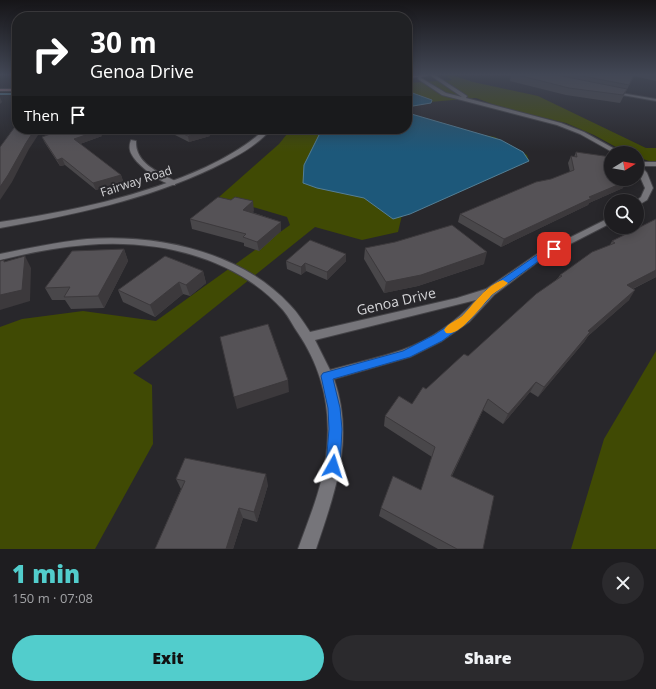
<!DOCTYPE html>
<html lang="en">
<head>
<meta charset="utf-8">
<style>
  :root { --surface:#1e1d20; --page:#2b2a2d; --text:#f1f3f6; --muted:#a1a2a5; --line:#3c3b3e; --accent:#52cdcc }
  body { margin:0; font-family:"Open Sans",sans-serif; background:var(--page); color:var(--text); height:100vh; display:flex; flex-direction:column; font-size:15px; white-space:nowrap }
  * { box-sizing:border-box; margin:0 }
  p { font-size:13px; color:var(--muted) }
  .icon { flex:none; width:22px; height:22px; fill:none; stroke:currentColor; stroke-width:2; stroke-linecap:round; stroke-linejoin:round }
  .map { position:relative; height:549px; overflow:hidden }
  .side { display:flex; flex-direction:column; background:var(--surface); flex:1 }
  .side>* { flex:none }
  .top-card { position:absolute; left:12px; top:12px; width:400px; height:122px; border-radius:16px; box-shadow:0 2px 10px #0003,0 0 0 1px var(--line); background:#202124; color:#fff; overflow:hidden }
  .needle { width:26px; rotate:79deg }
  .fabs { position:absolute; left:604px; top:146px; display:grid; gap:8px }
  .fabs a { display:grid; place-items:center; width:40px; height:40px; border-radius:50%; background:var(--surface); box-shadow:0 2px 10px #0003,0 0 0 1px var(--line); font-size:20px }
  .pin { position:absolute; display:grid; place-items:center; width:34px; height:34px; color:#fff; margin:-17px; border-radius:8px; box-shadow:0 2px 6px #0006 }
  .me { position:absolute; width:44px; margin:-22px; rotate:6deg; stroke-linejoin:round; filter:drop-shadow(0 0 3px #0008) }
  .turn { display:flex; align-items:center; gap:14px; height:84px; padding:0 12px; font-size:18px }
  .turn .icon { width:52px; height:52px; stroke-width:2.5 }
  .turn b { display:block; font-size:28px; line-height:34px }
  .then { display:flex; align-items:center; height:38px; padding:0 12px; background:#0003; gap:8px; font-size:15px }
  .round { display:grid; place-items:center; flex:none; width:42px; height:42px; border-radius:21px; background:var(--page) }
  .overview { display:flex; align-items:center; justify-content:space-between; height:68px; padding:0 12px }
  h1 { font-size:24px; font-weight:800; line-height:30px; color:var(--accent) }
  .primary-button { display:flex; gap:8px; margin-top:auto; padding:8px 12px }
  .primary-button a { flex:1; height:46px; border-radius:24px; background:var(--accent); color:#111; font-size:16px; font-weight:800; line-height:46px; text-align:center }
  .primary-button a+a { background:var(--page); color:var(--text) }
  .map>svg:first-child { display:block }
  .green { fill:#404a04 }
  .water { fill:#1d587a; stroke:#547e96 }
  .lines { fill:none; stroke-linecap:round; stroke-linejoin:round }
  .stream { fill:#547e96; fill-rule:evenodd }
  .minor-casing { stroke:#444347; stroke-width:2 }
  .tertiary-casing { stroke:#444347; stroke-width:2 }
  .secondary-casing { stroke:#444347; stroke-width:2 }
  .minor { fill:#76757a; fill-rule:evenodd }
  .tertiary { fill:#76757a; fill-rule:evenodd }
  .secondary { fill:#9e7c87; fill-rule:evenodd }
  .wall { fill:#49474a }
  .shaded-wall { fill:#3c393c }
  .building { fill:#555256; stroke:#3c393c }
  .route { fill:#1a73e8; stroke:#114b97 }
  .slow { fill:#f59e0b }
  .labels { text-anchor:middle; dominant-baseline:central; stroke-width:4; stroke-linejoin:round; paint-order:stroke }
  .far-street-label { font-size:12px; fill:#d5d5d8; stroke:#28272b }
  .street-label { font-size:14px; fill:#d5d5d8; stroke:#28272b }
</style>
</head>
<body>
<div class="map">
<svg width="656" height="549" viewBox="0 0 656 549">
  <rect width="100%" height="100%" fill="#28272b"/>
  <g class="green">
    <path d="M445,75C457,75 463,79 473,82L538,96L646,148H656V161H649L637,157V153H627L594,135L566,123L500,107L476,98L407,104V83L452,80Z"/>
    <polygon points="422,119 461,131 495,137 527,155 529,161 423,208 403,211 398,232 362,240 315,227 133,373 152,385 153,444 95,549 0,549 0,327 22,319 83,311 156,321 290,225 287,217 219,197 279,144 291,129 407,129"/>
    <polygon points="656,351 656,549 571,549 604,439"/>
  </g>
  <g class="water">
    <polygon points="407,91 432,100 431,103 407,107"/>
    <polygon points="407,110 408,113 501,140 523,152 529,161 410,214 393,219 364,198 317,188 303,183 304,165 322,129 407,129"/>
  </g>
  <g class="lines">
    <rect class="stream" x="0" y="93" width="17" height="2"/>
    <defs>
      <g id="minor">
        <polygon points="418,75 422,75 421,78 446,93 462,97 430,75 435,75 467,96 466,98 561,123 584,132 622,153 614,153 580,134 557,125 442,95 418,79"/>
        <polygon points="609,91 656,99 656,101 611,93"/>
        <path d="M131,140L136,141C135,163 158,172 175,181V185C164,186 137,165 132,155C129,150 129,145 131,140Z"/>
        <polygon points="637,162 656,162 656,166 641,166 647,173 653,188 647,200 637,206 637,201 636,201 641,197 645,188 637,170"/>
        <path d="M611,217V223L543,258L494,295L469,322L442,341L410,357L334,379C355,439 335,492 316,549H298C310,516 324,483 327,448C331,406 321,367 298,333C293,326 289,317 283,310C235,256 156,239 86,245C57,247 29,253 0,260V254C29,248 57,242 87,239C158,234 240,251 290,305C298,313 304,323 310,332L457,298L486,289L537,254ZM476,300C456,322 430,340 402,350C379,358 354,363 330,370L315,340Z"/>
      </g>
      <path id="tertiary" d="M265,129H271C256,147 234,158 213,168C146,200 73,215 0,228V222C70,211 141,197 206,167C227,157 248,145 265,129Z"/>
      <g id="secondary">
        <polygon points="429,75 427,76 407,78 407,76"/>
        <rect x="0" y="89" width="17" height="2"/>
      </g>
    </defs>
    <use href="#minor" class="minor-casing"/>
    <use href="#tertiary" class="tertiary-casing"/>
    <use href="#secondary" class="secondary-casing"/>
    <use href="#minor" class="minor"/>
    <use href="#tertiary" class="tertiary"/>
    <use href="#secondary" class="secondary"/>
  </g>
  <g class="wall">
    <polygon points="511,75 656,75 656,81 634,76 620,103 566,95 510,81"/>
    <polygon points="163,129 206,129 210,136 189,142"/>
    <polygon points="102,136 80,144 121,175 123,181 96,190 65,165 60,166 45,143 42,137"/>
    <polygon points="576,152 623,188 589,203 588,205 501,247 458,222 460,214 570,172 568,163 571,156 574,157"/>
    <polygon points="254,211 252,212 281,222 281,231 259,251 244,246 244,243 192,229 190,219"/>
    <polygon points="656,219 656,277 633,289 629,300 588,336 584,342 538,397 530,392 503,424 483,410 452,476 483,549 438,549 379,516 381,508 421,490 432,457 384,426 385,416 412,404 426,389 468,356 558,278 560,275 610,245 612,241"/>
    <polygon points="365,248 484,264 418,286 384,293 364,259"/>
    <polygon points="124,249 128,261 104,308 71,309 65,300 52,300 45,288"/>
    <polygon points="346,254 346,261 327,280 306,271 301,275 287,269 286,261"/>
    <polygon points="203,271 206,283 190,296 183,294 155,317 123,302 118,290"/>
    <polygon points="176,479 268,485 257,522 243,518 233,549 155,549 181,489"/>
  </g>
  <g class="shaded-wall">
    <polygon points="0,97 2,102 0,104"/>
    <polygon points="35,129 42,129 29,149 12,182 0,200 0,187 26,143"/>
    <polygon points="100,130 102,136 77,145 74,139"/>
    <polygon points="209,130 210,136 189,142 188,136"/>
    <polygon points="62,158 65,165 60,166 57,160"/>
    <polygon points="121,175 123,181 96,190 93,183"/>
    <polygon points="627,181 623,188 589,203 588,205 501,247 504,239 589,197"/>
    <polygon points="253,201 254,211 245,219 243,210"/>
    <polygon points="281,222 281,231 259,251 257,242"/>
    <polygon points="124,249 128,261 104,308 98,296"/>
    <polygon points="487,252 484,264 418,286 384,293 386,282"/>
    <polygon points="346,254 346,261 327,280 327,272"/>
    <polygon points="25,256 31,268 30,301 0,310 0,295"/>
    <polygon points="305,263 306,271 301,275 301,267"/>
    <polygon points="656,270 656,277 620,295 627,285"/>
    <polygon points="203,271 206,283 190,296 186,285"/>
    <polygon points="179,282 183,294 155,317 150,305"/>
    <polygon points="635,290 629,300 588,336 584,342 538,397 544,387 588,331"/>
    <polygon points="288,380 289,392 237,409 234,397"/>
    <polygon points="536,382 530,392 503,424 508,414"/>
    <polygon points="488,399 483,410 447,485 451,476"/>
    <polygon points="266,474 268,485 257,522 254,512"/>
    <polygon points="239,508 243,518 233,549 226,549"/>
  </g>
  <g class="building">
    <polygon points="518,75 557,75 627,89 623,95 569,88"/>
    <polygon points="577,75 634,75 629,85"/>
    <polygon points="17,124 17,129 35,129 26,143 8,175 0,187 0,147"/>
    <polygon points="64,129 97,129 100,130 74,139 121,175 93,183 62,158 57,160 42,137"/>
    <polygon points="173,129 206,129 209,130 188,136"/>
    <polygon points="576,152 611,157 611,179 626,179 627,181 589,197 592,198 504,239 460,214 536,182 551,179 574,170 571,156 577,157"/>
    <polygon points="218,197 231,200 235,197 253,201 243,210 281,222 257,242 243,237 246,234 190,219"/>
    <polygon points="656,219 656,270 627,285 635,290 588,331 590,332 544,387 536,382 508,414 488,399 451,476 494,496 483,549 457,549 381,508 393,476 421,490 435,447 385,416 399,396 412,404 423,387 426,389 464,354 468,356 536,294 562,276 560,275 592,252 615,243 612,241"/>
    <polygon points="452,225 487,252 421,275 386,282 365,248 395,242"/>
    <polygon points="310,240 346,254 327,272 305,263 301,267 286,261"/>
    <polygon points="124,249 98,296 64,297 70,287 45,288 72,251"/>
    <polygon points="25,256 22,290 0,295 0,261 4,260 4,262"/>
    <polygon points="165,256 203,271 186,285 179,282 150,305 118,290"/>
    <polygon points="268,324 288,380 234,397 220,337"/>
    <polygon points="185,458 266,474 254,512 239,508 226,549 155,549 185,481 176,479"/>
  </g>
  <linearGradient id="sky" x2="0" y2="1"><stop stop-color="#161518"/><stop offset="0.49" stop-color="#424755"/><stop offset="1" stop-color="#424755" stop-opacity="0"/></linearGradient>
  <rect width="656" height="152" fill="url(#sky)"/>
  <polygon class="route" points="554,246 557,247 559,249 557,251 543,258 493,294 468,322 442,341 410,357 333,379 340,408 342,429 340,466 338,471 333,473 328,471 326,466 329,429 328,408 321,376 323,373 403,351 434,335 461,317 486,290 537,255"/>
  <path class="slow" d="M503,280L508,283L506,285C502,288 497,291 493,294C483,303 461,337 446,333L444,330C448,323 456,321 462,316C474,304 486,285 503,280Z"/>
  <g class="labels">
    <g class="far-street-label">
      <text transform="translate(136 181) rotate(-18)">Fairway Road</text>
    </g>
    <g class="street-label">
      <text transform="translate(396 301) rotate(-13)">Genoa Drive</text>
    </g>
  </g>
</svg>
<div class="fabs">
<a><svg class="needle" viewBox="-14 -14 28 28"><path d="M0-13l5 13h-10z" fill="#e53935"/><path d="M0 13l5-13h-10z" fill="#a1a2a5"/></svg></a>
<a><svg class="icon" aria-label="search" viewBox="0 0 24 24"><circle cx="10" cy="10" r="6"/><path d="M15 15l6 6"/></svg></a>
</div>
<div class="pin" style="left:554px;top:249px;background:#d93025"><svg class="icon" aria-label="arrive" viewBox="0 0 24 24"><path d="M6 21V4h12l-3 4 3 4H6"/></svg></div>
<svg class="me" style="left:333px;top:466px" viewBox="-20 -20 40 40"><path d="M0-17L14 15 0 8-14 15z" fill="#1a73e8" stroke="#fff" stroke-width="4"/></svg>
<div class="top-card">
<div class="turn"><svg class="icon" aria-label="right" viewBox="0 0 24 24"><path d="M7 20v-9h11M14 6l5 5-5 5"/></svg><div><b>30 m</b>Genoa Drive</div></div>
<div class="then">Then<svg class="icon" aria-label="arrive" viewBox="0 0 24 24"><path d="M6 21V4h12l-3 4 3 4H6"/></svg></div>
</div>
</div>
<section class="side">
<div class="overview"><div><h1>1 min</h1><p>150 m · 07:08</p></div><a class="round"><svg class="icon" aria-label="close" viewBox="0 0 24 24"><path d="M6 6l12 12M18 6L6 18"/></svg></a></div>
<div class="primary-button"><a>Exit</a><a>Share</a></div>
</section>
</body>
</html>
